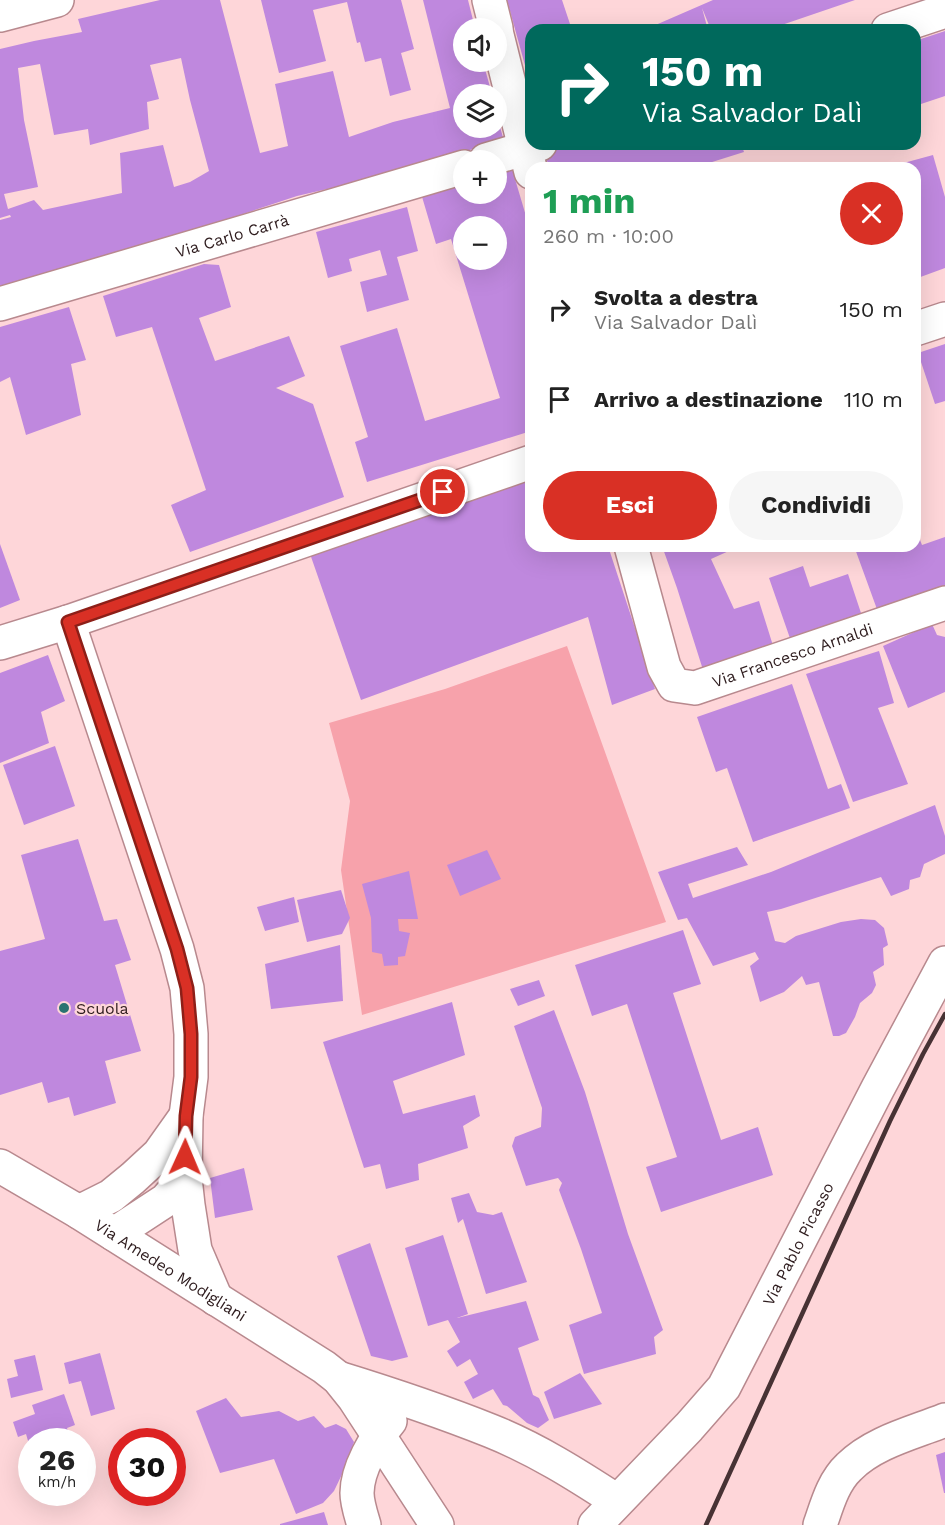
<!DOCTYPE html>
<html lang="it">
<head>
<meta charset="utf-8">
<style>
  :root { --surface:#fff; --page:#f6f6f6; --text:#222; --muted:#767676; --accent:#d93025 }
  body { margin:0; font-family:"Work Sans",sans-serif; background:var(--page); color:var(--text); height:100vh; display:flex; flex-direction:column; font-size:22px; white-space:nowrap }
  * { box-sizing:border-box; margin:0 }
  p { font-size:20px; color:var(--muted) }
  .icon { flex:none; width:33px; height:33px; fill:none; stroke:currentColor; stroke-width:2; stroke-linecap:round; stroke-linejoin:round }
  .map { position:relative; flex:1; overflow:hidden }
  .panel { position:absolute; left:525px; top:162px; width:396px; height:390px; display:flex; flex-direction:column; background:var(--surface); border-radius:18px; box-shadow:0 6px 24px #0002 }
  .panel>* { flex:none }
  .top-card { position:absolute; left:525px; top:24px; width:396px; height:126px; border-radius:18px; box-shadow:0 6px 24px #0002; background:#00695c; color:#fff; overflow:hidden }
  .buttons { position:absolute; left:453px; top:18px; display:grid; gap:12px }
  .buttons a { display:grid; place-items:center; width:54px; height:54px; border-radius:50%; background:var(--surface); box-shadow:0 6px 24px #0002; font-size:30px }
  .speed { position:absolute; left:18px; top:1428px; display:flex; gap:12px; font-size:30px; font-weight:700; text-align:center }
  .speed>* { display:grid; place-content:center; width:78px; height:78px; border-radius:50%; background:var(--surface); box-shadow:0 6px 24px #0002; line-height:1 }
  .speed small { font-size:15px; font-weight:400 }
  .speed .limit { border:9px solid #d22; background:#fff; color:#111 }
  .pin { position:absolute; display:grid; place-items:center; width:51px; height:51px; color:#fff; margin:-26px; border:3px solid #fff; border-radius:50%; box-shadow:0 2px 6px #0007 }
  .me { position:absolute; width:66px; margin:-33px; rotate:1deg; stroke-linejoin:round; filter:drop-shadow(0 0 4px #0008) }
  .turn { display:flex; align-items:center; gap:21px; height:126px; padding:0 18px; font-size:27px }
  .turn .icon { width:78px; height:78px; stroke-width:2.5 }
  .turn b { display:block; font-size:42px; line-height:51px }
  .round { display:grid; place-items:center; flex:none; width:63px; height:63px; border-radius:32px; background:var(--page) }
  .overview { display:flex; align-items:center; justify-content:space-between; height:102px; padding:0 18px }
  h1 { font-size:36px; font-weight:700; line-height:45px; color:#1e9e55 }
  .primary-button { display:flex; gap:12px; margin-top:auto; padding:12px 18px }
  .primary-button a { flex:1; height:69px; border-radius:36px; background:var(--accent); color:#fff; font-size:24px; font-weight:700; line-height:69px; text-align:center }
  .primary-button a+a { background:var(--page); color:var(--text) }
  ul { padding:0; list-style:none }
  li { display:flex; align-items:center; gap:18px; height:90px; padding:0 18px }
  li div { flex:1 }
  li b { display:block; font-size:22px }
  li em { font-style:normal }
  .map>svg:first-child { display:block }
  .green { fill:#f7a2ab }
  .building { fill:#bf88de; fill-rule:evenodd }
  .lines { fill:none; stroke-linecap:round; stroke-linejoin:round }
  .minor-casing { stroke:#b8898e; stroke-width:36 }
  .minor { stroke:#fff; stroke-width:33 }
  .rail { stroke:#473234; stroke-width:4.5 }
  .route-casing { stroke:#8d1f18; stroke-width:15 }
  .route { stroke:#d93025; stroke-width:10 }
  .poi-dot { fill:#297371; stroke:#fed6d9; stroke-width:2 }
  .labels { text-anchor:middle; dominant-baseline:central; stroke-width:4.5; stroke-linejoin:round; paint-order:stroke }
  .street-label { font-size:16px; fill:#2d1b1d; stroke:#fed6d9 }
  .poi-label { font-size:16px; fill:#2d1b1d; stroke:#fed6d9; text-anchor:start }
</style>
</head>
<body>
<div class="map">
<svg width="945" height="1525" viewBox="0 0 945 1525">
  <rect width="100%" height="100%" fill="#fed6d9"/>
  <polygon class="green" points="567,646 666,922 362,1015 341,870 350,801 329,723 445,689"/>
  <g class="building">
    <path d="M160,0H220L260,153L288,146L275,84L333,71L349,137L393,122L450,108L423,0H468L475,28H464V62H483L492,94H464V128H496L497,116L504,141L405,167L362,181L297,196L201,228L0,289V220L11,217L10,215L0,218V49L34,41L82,32L78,19ZM181,58L190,100L209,171L190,182L174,187L163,145L120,153L122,193L43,210L34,200L8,209L4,194L38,187L24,120L18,68L40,64L54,135L88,129L90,145L149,129L147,102L159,99L150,65Z"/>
    <polygon points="261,0 401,0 414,49 401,53 411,90 390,96 381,58 365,62 360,42 357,43 347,2 313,10 326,61 279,73"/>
    <polygon points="507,0 562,0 572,30 531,30 531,87"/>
    <polygon points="713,0 855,0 767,30 711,30 702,8 708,30 644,30"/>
    <polygon points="945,31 945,96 915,106 915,41"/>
    <polygon points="576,144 741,144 744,152 693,168 549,168 545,153"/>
    <polygon points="933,155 945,197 945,268 915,279 915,168 889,167"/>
    <path d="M510,162L531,233V431L367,482L355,442L368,437L340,346L397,328L425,421L500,398L451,239L436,244L420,190L464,177V194H496V166ZM464,226H496V260H464Z"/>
    <polygon points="407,207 418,251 397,257 409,300 367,312 360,282 387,275 380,250 349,259 352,271 328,278 316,232"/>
    <polygon points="204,264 219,265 231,307 199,318 215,361 289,336 305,376 276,388 313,404 344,497 190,552 171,505 206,490 152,327 116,337 103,296"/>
    <polygon points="69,307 86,360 71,364 81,415 26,435 10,377 0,382 0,327"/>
    <polygon points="945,344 945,401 935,404 918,353"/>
    <polygon points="531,476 531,546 608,546 655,689 612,705 588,617 361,700 309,551"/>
    <polygon points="915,527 922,545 945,537 945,587 878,612 854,546 915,546"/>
    <polygon points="0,544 20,600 0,608"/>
    <polygon points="662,546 740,546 711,559 734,609 759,601 775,652 704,673 677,588"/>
    <polygon points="803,566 810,587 848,574 863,619 792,644 769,578"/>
    <polygon points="932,624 937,635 945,637 945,692 908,708 883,646"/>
    <polygon points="879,651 894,703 878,708 908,784 853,802 806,674"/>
    <polygon points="48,655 65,701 41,712 49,743 0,763 0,673"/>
    <polygon points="792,684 828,789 841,784 850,808 753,842 727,768 716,772 697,717"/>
    <polygon points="55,746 75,806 24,825 3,765"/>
    <polygon points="935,805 945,836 945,854 924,864 920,877 910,880 909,889 891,896 881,877 781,909 767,912 775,941 785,943 796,936 841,922 861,919 875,920 884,928 888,945 883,948 884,965 873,972 876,985 872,993 860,1003 855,1017 846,1033 839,1036 833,1036 819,982 806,985 802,976 784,992 760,1002 750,966 759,959 755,952 713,966 687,918 678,920 658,872 737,847 748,865 688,884 693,898 771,872"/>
    <polygon points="78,839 104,921 117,919 131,960 115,965 141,1051 105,1061 116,1103 74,1116 69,1097 48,1103 42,1082 0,1095 0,951 45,939 21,855"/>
    <polygon points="487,850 501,879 460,896 447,865"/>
    <polygon points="409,871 418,919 398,919 399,931 410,933 405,956 398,957 398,965 384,966 382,954 372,952 371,918 362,884"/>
    <polygon points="341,890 350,918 342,934 307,942 297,900"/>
    <polygon points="294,897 299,922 265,931 257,907"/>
    <polygon points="683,930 701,984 673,993 721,1140 758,1127 773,1175 661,1212 646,1167 677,1157 627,1004 592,1016 575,965"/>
    <polygon points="340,945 343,1001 271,1009 265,964"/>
    <polygon points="539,980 545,996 518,1006 510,989"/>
    <polygon points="452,1002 465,1055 393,1081 403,1114 475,1095 480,1116 463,1126 468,1148 418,1164 419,1180 386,1189 380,1164 364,1168 323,1042"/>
    <polygon points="554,1010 585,1092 628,1234 663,1330 654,1337 656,1354 584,1374 569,1325 602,1313 581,1249 559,1190 562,1183 558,1178 526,1186 512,1146 515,1137 541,1127 542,1108 514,1026"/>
    <polygon points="244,1168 253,1210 215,1218 210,1178"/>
    <polygon points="469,1193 477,1212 493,1215 502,1212 527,1282 486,1294 463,1219 458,1223 451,1198"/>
    <polygon points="443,1235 468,1314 457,1318 526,1301 539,1340 518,1348 533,1395 539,1398 549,1420 538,1428 527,1423 507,1406 503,1405 493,1389 473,1399 464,1382 478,1374 470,1359 457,1367 447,1351 460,1342 448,1320 428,1326 405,1248"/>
    <polygon points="370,1243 408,1357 392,1361 371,1356 337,1256"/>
    <polygon points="100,1353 115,1409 91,1416 81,1381 69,1384 64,1363"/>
    <polygon points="35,1355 43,1390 11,1398 7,1379 18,1376 14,1360"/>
    <polygon points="580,1373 602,1404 554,1419 544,1392"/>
    <polygon points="64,1394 75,1425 67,1428 71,1442 32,1442 31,1451 26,1434 18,1437 13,1422 35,1414 32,1405"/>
    <polygon points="226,1398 241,1417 279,1411 298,1421 314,1416 325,1428 336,1424 346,1429 354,1442 346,1466 334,1491 323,1503 296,1514 274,1459 220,1473 196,1411"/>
    <polygon points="945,1452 945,1493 944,1493 936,1455"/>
    <polygon points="324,1512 328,1525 280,1525 280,1524"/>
  </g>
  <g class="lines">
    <defs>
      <g id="minor">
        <polyline points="489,0 496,28"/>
        <polyline points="0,15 57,0"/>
        <polyline points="888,30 945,11"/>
        <polyline points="496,31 531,172"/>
        <polyline points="486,160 540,144"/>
        <path id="s1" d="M0,304L464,167"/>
        <polyline points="915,329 945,319"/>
        <path id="s2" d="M631,546L664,667L674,685L695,688L945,603"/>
        <polyline points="68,622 177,949 187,988 191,1034 191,1077 186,1116 185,1178 188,1205 195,1250 216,1299"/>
        <polyline points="0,643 68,622 531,462"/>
        <path id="s3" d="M0,1166L79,1212L324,1367L338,1378L354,1398L437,1525"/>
        <polyline points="79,1212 111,1196 133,1178 159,1154 186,1116"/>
        <polyline points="114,1234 166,1200 185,1178"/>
        <path d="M338,1378C390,1394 441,1411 491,1431C536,1449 577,1475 617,1501"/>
        <path d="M364,1525C361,1515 357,1503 357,1493C357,1469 375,1439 390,1421"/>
        <path id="s4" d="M595,1525L689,1427L724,1387L878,1088L945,963"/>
        <path d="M820,1525C827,1505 833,1482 849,1467C874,1442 913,1433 945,1420"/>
      </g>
    </defs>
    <use href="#minor" class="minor-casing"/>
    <use href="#minor" class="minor"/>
    <polyline class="rail" points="706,1525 890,1121 923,1054 945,1014"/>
  </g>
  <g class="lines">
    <defs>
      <polyline id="route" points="185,1157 186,1116 191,1077 191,1034 187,988 177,949 68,622 443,492"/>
    </defs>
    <use href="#route" class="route-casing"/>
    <use href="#route" class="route"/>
  </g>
  <circle class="poi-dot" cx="64" cy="1008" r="6"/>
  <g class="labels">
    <g class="street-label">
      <text stroke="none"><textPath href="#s1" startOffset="242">Via Carlo Carrà</textPath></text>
      <text stroke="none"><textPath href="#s2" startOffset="270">Via Francesco Arnaldi</textPath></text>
      <text stroke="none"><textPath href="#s4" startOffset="350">Via Pablo Picasso</textPath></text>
      <text stroke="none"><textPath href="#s3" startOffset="200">Via Amedeo Modigliani</textPath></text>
    </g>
    <g class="poi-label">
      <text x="76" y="1008">Scuola</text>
    </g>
  </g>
</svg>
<div class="buttons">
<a><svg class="icon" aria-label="sound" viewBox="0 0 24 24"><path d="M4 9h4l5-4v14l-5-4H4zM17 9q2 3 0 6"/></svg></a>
<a><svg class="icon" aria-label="layers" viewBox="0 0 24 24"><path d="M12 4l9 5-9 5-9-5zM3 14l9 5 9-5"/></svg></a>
<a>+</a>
<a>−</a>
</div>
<div class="speed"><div>26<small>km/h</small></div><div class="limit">30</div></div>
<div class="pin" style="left:443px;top:492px;background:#d93025"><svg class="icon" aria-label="arrive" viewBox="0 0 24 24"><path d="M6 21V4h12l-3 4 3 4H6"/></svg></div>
<svg class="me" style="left:185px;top:1157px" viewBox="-20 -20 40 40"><path d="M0-17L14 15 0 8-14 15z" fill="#d93025" stroke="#fff" stroke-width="4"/></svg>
<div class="top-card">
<div class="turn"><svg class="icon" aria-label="right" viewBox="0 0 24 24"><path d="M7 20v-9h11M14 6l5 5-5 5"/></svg><div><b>150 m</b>Via Salvador Dalì</div></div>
</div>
<section class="panel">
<div class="overview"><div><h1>1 min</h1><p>260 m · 10:00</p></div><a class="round" style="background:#d93025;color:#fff"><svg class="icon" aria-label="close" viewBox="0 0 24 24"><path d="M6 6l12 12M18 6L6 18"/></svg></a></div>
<ul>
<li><svg class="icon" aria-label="right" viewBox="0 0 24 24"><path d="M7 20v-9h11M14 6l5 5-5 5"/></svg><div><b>Svolta a destra</b><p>Via Salvador Dalì</p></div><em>150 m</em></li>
<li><svg class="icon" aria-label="arrive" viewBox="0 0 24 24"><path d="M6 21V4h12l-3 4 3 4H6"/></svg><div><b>Arrivo a destinazione</b></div><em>110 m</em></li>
</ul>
<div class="primary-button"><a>Esci</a><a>Condividi</a></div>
</section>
</div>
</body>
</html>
